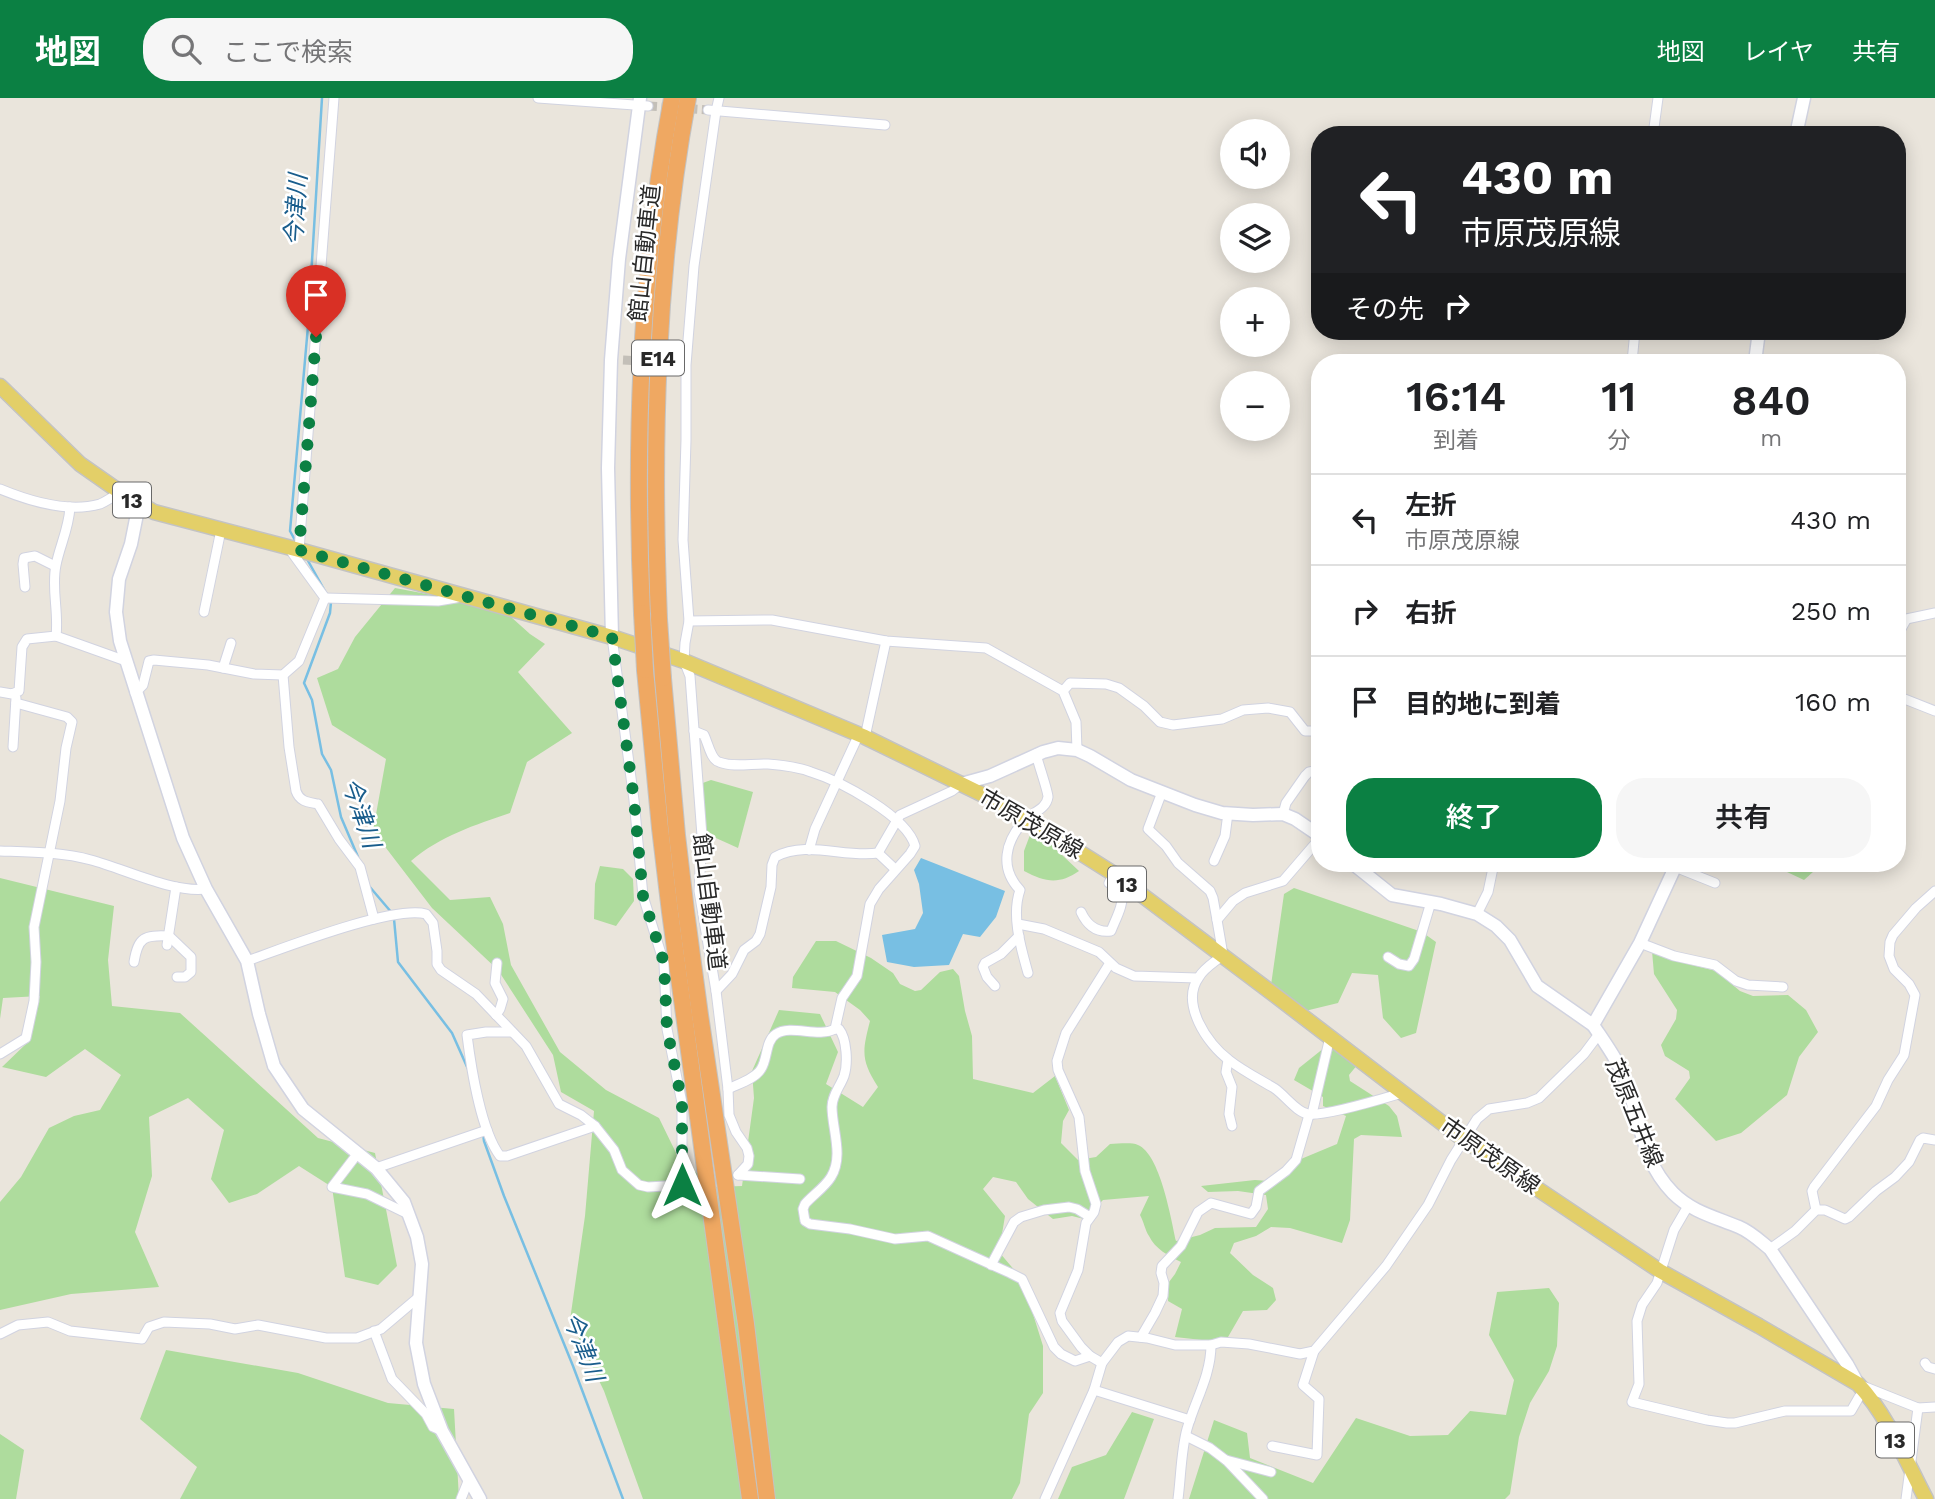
<!DOCTYPE html>
<html lang="ja">
<head>
<meta charset="utf-8">
<style>
  :root { --surface:#fff; --page:#f6f6f6; --text:#202124; --muted:#757577; --line:#e0e0e0; --accent:#0b8043 }
  body { margin:0; font-family:"Work Sans","Noto Sans JP",sans-serif; background:var(--page); color:var(--text); height:100vh; display:flex; flex-direction:column; font-size:26px; white-space:nowrap }
  * { box-sizing:border-box; margin:0 }
  p { font-size:23px; color:var(--muted) }
  .icon { flex:none; width:38px; height:38px; fill:none; stroke:currentColor; stroke-width:2; stroke-linecap:round; stroke-linejoin:round }
  .map { position:relative; flex:1; overflow:hidden }
  .side { position:absolute; left:1311px; top:256px; width:595px; height:518px; display:flex; flex-direction:column; background:var(--surface); border-radius:28px; box-shadow:0 4px 18px #0003 }
  .side>* { flex:none }
  .banner { position:absolute; left:1311px; top:28px; width:595px; height:214px; border-radius:28px; box-shadow:0 4px 18px #0003; background:#202124; color:#fff; overflow:hidden }
  .fabs { position:absolute; left:1220px; top:21px; display:grid; gap:14px }
  .fabs a { display:grid; place-items:center; width:70px; height:70px; border-radius:50%; background:var(--surface); box-shadow:0 4px 18px #0003; font-size:35px }
  .pin { position:absolute; display:grid; place-items:center; width:60px; height:60px; color:#fff; margin:-72px -30px; border-radius:50% 50% 50% 0; rotate:-45deg; box-shadow:0 0 7px #0007 }
  .pin .icon { rotate:45deg }
  .me { position:absolute; width:77px; margin:-38px; rotate:0deg; stroke-linejoin:round; filter:drop-shadow(0 0 5px #0008) }
  .turn { display:flex; align-items:center; gap:24px; height:147px; padding:0 35px; font-size:32px }
  .turn .icon { width:91px; height:91px; stroke-width:2.5 }
  .turn b { display:block; font-size:49px; line-height:60px }
  .then { display:flex; align-items:center; height:66px; padding:0 35px; background:#0003; gap:14px; font-size:26px }
  .eta { display:flex; justify-content:space-evenly; align-items:center; height:119px; text-align:center }
  .eta b { font-size:42px; font-weight:600; line-height:49px }
  .cta { display:flex; gap:14px; margin-top:auto; padding:14px 35px }
  .cta a { flex:1; height:80px; border-radius:28px; background:var(--accent); color:#fff; font-size:28px; font-weight:600; line-height:80px; text-align:center }
  .cta a+a { background:var(--page); color:var(--text) }
  ul { padding:0; list-style:none }
  li { display:flex; align-items:center; gap:21px; height:91px; padding:0 35px; border-top:2px solid var(--line) }
  li div { flex:1 }
  li b { display:block; font-size:26px }
  li em { font-style:normal }
  header { display:flex; align-items:center; gap:42px; box-sizing:border-box; height:98px; padding:0 35px; background:var(--accent); color:#fff }
  header strong { font-size:33px }
  nav { display:flex; gap:38px; margin-inline-start:auto; font-size:24px }
  .search { width:490px; height:63px; background:var(--page); display:flex; align-items:center; gap:18px; box-sizing:border-box; padding:0 24px; border-radius:28px; color:var(--muted); font-size:26px }
  .map>svg:first-child { display:block }
  .green { fill:#aedc9d }
  .water { fill:#78bfe3 }
  .lines { fill:none; stroke-linecap:round; stroke-linejoin:round }
  .stream { stroke:#78bfe3; stroke-width:2.5 }
  .street-tunnel { stroke:#c3bfb8; stroke-width:9; stroke-dasharray:9 4.5; stroke-linecap:butt }
  .street-casing { stroke:#d1d3e0; stroke-width:11 }
  .secondary-casing { stroke:#d1d3e0; stroke-width:15 }
  .primary-casing { stroke:#c3c3c3; stroke-width:17 }
  .highway-casing { stroke:#c3c3c3; stroke-width:18 }
  .street { stroke:#fff; stroke-width:9 }
  .secondary { stroke:#fff; stroke-width:12 }
  .primary { stroke:#e3cf68; stroke-width:14 }
  .highway { stroke:#efa862; stroke-width:16 }
  .highway-bridge-casing { stroke:#c3c3c3; stroke-width:18; stroke-linecap:butt }
  .highway-bridge { stroke:#efa862; stroke-width:16 }
  .route { stroke:#0b8043; stroke-width:12; stroke-dasharray:0 21.6 }
  .labels { text-anchor:middle; dominant-baseline:central; stroke-width:5; stroke-linejoin:round; paint-order:stroke }
  .shield { fill:#fff; stroke:#696969; stroke-width:2 }
  .shield-label { font-size:21px; font-weight:bold; fill:#292929 }
  .street-label { font-size:23px; fill:#292929; stroke:#fff }
  .water-label { font-size:24px; font-style:italic; fill:#195d8c; stroke:#fff }
</style>
</head>
<body>
<header>
<strong>地図</strong>
<div class="search"><svg class="icon" aria-label="search" viewBox="0 0 24 24"><circle cx="10" cy="10" r="6"/><path d="M15 15l6 6"/></svg>ここで検索</div>
<nav><a>地図</a><a>レイヤ</a><a>共有</a></nav>
</header>
<div class="map">
<svg width="1935" height="1401" viewBox="0 0 1935 1401">
  <rect width="100%" height="100%" fill="#eae5dc"/>
  <g class="green">
    <path d="M395,490L501,510L530,536L545,546L518,574L572,635L527,664L510,715C475,727 440,738 411,763L450,802L490,799L503,826L511,867L560,954L606,992L659,1020L679,1061L714,1089L742,1088L754,1000L752,973L779,912L820,916L838,954L826,986L863,1009L878,989C861,962 862,954 870,923L860,912L835,894L792,890L793,879L816,843H836L871,860L893,875L900,886L915,893L921,892L940,874L953,871L959,878L965,913L972,938L973,981L1033,995L1055,978L1069,1012L1063,1023L1061,1045L1078,1062L1096,1059L1110,1046C1118,1046 1131,1044 1138,1047C1160,1056 1171,1120 1176,1143L1200,1137L1215,1130L1256,1129L1268,1111L1266,1097L1238,1093L1208,1094L1201,1088L1255,1082L1280,1084L1301,1061L1337,1046L1346,1018L1323,1008V999L1294,982L1299,970L1324,950L1336,951L1358,966L1349,977L1350,983L1389,1008L1397,1018L1402,1039L1361,1037L1354,1041L1350,1122L1342,1145L1290,1130L1271,1129L1256,1138L1234,1145L1230,1155L1253,1177L1273,1190L1276,1202L1267,1212L1243,1213L1228,1239L1211,1243L1175,1239L1182,1211L1168,1203L1169,1184L1175,1176L1181,1164C1169,1158 1155,1151 1149,1138C1145,1132 1144,1124 1140,1117L1149,1098L1103,1102L1084,1121L1072,1118L1053,1121L1028,1101L1016,1084L993,1079L983,1091L1005,1118L999,1154L1022,1181L1043,1248V1295L1029,1316L1020,1385L1012,1401H643L604,1293L570,1222L585,1118L594,1013L561,994L553,957L498,872L432,810L373,733L386,661L332,627L317,580L338,571L355,539Z"/>
    <polygon points="711,682 753,694 738,750 696,731 700,686"/>
    <path d="M1030,737L1045,741L1079,773C1059,787 1045,784 1024,773V753Z"/>
    <polygon points="1768,765 1823,765 1804,782"/>
    <polygon points="600,768 623,771 633,781 634,803 616,828 594,821 595,786"/>
    <polygon points="0,780 114,808 108,862 112,908 180,915 318,1040 375,1055 397,1168 378,1187 345,1179 332,1089 299,1068 257,1096 229,1105 211,1081 224,1032 188,1000 149,1019 152,1078 135,1134 159,1189 71,1196 0,1212 0,1104 21,1079 49,1030 74,1018 100,1012 121,977 85,951 46,979 2,969 28,944 40,898 3,900 0,921"/>
    <polygon points="1294,790 1422,834 1436,844 1416,935 1401,940 1383,920 1378,877 1352,875 1338,905 1305,913 1269,901 1284,796"/>
    <polygon points="1652,853 1676,863 1716,873 1740,893 1753,898 1788,897 1806,912 1818,934 1799,959 1787,997 1741,1035 1716,1043 1675,1001 1690,980 1689,973 1665,958 1661,947 1676,921 1677,912 1654,876"/>
    <polygon points="1549,1190 1559,1205 1557,1248 1549,1273 1530,1305 1519,1339 1510,1396 1505,1401 1189,1401 1214,1322 1247,1335 1250,1360 1313,1385 1356,1320 1410,1338 1448,1337 1470,1313 1506,1317 1514,1282 1489,1237 1497,1194"/>
    <polygon points="166,1252 298,1275 388,1305 454,1311 459,1401 180,1401 197,1369 140,1321"/>
    <polygon points="1132,1314 1154,1321 1124,1401 1058,1401 1072,1369 1106,1357"/>
    <polygon points="0,1336 24,1352 16,1401 0,1401"/>
  </g>
  <polygon class="water" points="921,760 1005,793 996,819 980,839 963,836 949,867 914,869 887,864 882,837 915,831 923,815 919,786 914,772"/>
  <g class="lines">
    <g class="stream">
      <polyline points="296,444 290,433 308,228 322,0"/>
      <polyline points="307,461 326,495"/>
      <polyline points="331,504 330,515 304,585 312,602 322,656 331,672 341,719 358,759"/>
      <polyline points="369,788 392,815"/>
      <polyline points="394,821 398,864 452,935 468,971"/>
      <polyline points="483,1035 484,1043 504,1098 573,1268 623,1401"/>
    </g>
    <g class="street-tunnel">
      <polyline points="648,8 708,12"/>
      <polyline points="623,262 643,263"/>
      <polyline points="657,264 679,266"/>
      <polyline points="682,1087 738,1077"/>
    </g>
    <defs>
      <g id="street">
        <polyline points="538,0 648,8"/>
        <polyline points="719,0 716,13 694,168 686,267 686,342 683,442 689,523 685,545 684,563 690,578 702,738 699,793 716,893 728,991 729,1017 736,1034 747,1050 749,1058 748,1066 738,1077"/>
        <polyline points="708,12 885,27"/>
        <polyline points="1653,37 1658,0"/>
        <polyline points="1632,264 1635,233"/>
        <path d="M0,391C29,403 69,415 100,406C107,403 114,398 120,394"/>
        <polyline points="299,452 334,0"/>
        <polyline points="25,489 23,466 24,460 35,458 55,468"/>
        <polyline points="325,500 438,503 462,499"/>
        <polyline points="204,514 221,432"/>
        <polyline points="689,523 772,522 886,543 986,550 1063,593 1076,624 1077,652"/>
        <polyline points="1897,523 1935,515"/>
        <polyline points="56,538 126,563"/>
        <polyline points="1897,538 1906,522"/>
        <polyline points="223,570 231,545"/>
        <path d="M283,577L289,649L296,693C300,704 308,704 318,706L339,741L360,769L374,821"/>
        <polyline points="1063,593 1070,585 1106,586 1119,590 1144,608 1160,624 1173,627 1222,621 1243,612 1268,610 1290,614 1305,633 1320,633"/>
        <path d="M0,594L12,596L19,593L22,549L27,541L56,538C59,514 51,490 56,467C60,447 69,430 70,409"/>
        <polyline points="135,595 143,587 149,563 154,562 208,567 254,576 283,577 299,563 325,500 288,449"/>
        <polyline points="1897,598 1935,613"/>
        <path d="M694,633L704,637C708,645 711,662 719,664C734,670 753,665 768,666C782,667 798,669 811,674C840,683 907,718 915,748L910,756L879,791L870,806L857,878L842,900L835,931C818,940 791,926 776,936C765,943 768,961 761,971C755,981 738,986 728,991"/>
        <polyline points="865,639 886,543"/>
        <polyline points="13,649 16,600"/>
        <polyline points="1162,694 1148,731 1166,748 1178,765 1210,793 1213,800 1217,822"/>
        <polyline points="1283,716 1286,705 1305,678 1309,674 1320,672"/>
        <path d="M1320,740L1283,783L1245,795L1233,803L1217,822L1223,857C1215,864 1204,870 1199,879C1180,905 1207,946 1229,962C1243,973 1259,981 1274,990C1285,997 1296,1014 1308,1016C1323,1019 1385,1000 1402,995"/>
        <polyline points="809,752 815,731 859,636"/>
        <path d="M0,753C30,754 62,754 91,762C125,771 172,795 206,791"/>
        <polyline points="878,755 895,771"/>
        <polyline points="1214,763 1225,738 1228,715"/>
        <polyline points="1665,765 1715,785"/>
        <path d="M1081,814C1087,827 1096,835 1111,833C1116,820 1124,807 1122,793L1109,785L1114,776"/>
        <polyline points="1477,816 1488,794 1494,765"/>
        <polyline points="1018,826 1044,831 1099,854 1116,870 1134,878 1197,880"/>
        <polyline points="1640,845 1674,858 1715,867 1736,883 1748,887 1783,889"/>
        <polyline points="167,847 176,789"/>
        <polyline points="1388,859 1399,866 1409,868 1414,861 1431,804"/>
        <path d="M247,863C284,850 393,807 426,816L433,825L437,853V866L441,872L476,896L526,948L559,1006L581,1017L595,1028L614,1052L622,1072L639,1087L648,1089L682,1087V1005L667,931L664,865L643,798L634,702L612,539"/>
        <path d="M134,864C138,839 144,837 169,838L191,859V874L185,879H177"/>
        <path d="M1028,875C1021,850 1011,818 1020,792C999,770 1005,743 1025,722C1032,714 1046,712 1048,699C1048,693 1038,665 1036,656"/>
        <polyline points="995,888 987,879 983,869 985,865 1001,856 1019,838"/>
        <path d="M716,893L732,876L744,852L756,843L760,836L771,789L772,767L775,759C807,742 844,760 878,755L900,717L952,693L961,686"/>
        <polyline points="496,917 500,911 503,901 495,885 497,865"/>
        <path d="M835,931H839C847,941 848,966 844,978C840,989 832,997 832,1009C832,1031 844,1058 831,1079C825,1089 813,1097 805,1106L803,1111L805,1123L810,1126L850,1131L895,1141L928,1138L1010,1175L1022,1181L1054,1249L1061,1256L1075,1263L1090,1258"/>
        <path d="M512,934H486L467,937C471,969 481,1033 500,1058H507L595,1028"/>
        <polyline points="0,956 26,940 34,903 36,864 34,829 60,703 66,650 72,624 67,619 16,605"/>
        <polyline points="1228,962 1226,974 1232,989 1229,1016 1232,1028"/>
        <polyline points="1312,1016 1330,939"/>
        <polyline points="358,1055 332,1089 367,1096 408,1116"/>
        <polyline points="376,1070 487,1032"/>
        <polyline points="738,1077 800,1081"/>
        <polyline points="1688,1108 1674,1132 1657,1185 1642,1207 1637,1223 1639,1286 1632,1304 1707,1322 1727,1325 1735,1325 1785,1313 1851,1313 1859,1299 1866,1294"/>
        <polyline points="1816,1112 1812,1093 1814,1089 1876,1008 1888,982 1904,957 1915,897 1909,886 1894,871 1889,858 1890,844 1893,837 1916,810 1935,793"/>
        <polyline points="1770,1151 1795,1133 1816,1112 1825,1112 1845,1121 1849,1119 1876,1093 1895,1079 1909,1064 1920,1042 1923,1040 1935,1042"/>
        <polyline points="991,1167 1014,1124 1021,1119 1044,1112 1069,1109 1077,1111 1090,1119"/>
        <polyline points="374,1233 392,1281 426,1316 433,1329 442,1333"/>
        <polyline points="0,1236 18,1227 48,1224 70,1233 142,1241 149,1229 164,1224 210,1226 235,1231 258,1227 326,1240 357,1240 381,1231 420,1198"/>
        <polyline points="1141,1239 1155,1215 1163,1198 1164,1185 1161,1175 1162,1168 1181,1148 1198,1114 1211,1105 1251,1116 1256,1109 1259,1093 1286,1073 1296,1062 1309,1017"/>
        <polyline points="1102,1265 1090,1258 1081,1249 1062,1223 1060,1215 1078,1172 1086,1125 1094,1114 1096,1106 1085,1073 1079,1019 1058,972 1057,963 1066,935 1110,865"/>
        <polyline points="1925,1265 1928,1269 1935,1271"/>
        <polyline points="1863,1288 1918,1310 1935,1309"/>
        <polyline points="1094,1292 1190,1322"/>
        <polyline points="1186,1338 1210,1350 1227,1363 1263,1401"/>
        <polyline points="1272,1348 1317,1357 1319,1301 1303,1287 1314,1253"/>
        <polyline points="1226,1362 1271,1374"/>
        <polyline points="461,1401 469,1381"/>
        <polyline points="1045,1401 1094,1292 1102,1265 1118,1244 1128,1238 1147,1240 1175,1247 1211,1247 1221,1244 1249,1246 1300,1256 1314,1253 1386,1168 1428,1107 1451,1062 1477,1021 1489,1011 1527,1005 1539,1000 1584,956 1599,936"/>
        <path d="M1178,1401C1181,1378 1181,1353 1187,1331C1195,1303 1211,1277 1211,1247"/>
        <polyline points="1906,1401 1918,1310"/>
      </g>
      <g id="secondary">
        <polyline points="1796,37 1804,0"/>
        <polyline points="1755,264 1759,233"/>
        <polyline points="139,406 131,446 119,481 116,514 120,543 183,740 206,791 247,863 259,916 274,968 303,1011 376,1070 404,1104 417,1139 422,1166 416,1245 424,1286 442,1333 480,1401"/>
        <polyline points="612,539 608,370 611,262 619,161 640,0"/>
        <polyline points="961,686 990,678 1043,654 1058,650 1077,652 1090,658 1131,682 1195,707 1222,715 1253,717 1283,716 1295,721 1320,738"/>
        <polyline points="1352,765 1392,797 1441,806 1477,816 1496,828 1510,842 1537,888 1593,927"/>
        <path d="M1677,765L1640,845L1593,927C1607,948 1622,968 1629,992C1642,1031 1643,1064 1673,1095C1692,1114 1715,1119 1739,1129C1751,1134 1760,1143 1770,1151L1847,1266L1858,1286"/>
      </g>
      <path id="primary" d="M0,288L80,366L120,394L154,414L299,452L612,539L684,563L865,639L1006,708L1114,776L1280,901L1463,1041L1660,1173L1759,1228L1858,1286C1888,1318 1906,1363 1926,1401"/>
      <g id="highway">
        <path d="M642,515C634,343 640,169 672,0"/>
        <path d="M659,521C652,346 656,172 688,0"/>
        <polyline points="645,572 660,730 670,814 750,1401"/>
        <polyline points="663,580 677,737 686,813 700,917 746,1226 767,1401"/>
      </g>
    </defs>
    <use href="#street" class="street-casing"/>
    <use href="#secondary" class="secondary-casing"/>
    <use href="#primary" class="primary-casing"/>
    <use href="#highway" class="highway-casing"/>
    <use href="#street" class="street"/>
    <use href="#secondary" class="secondary"/>
    <use href="#primary" class="primary"/>
    <use href="#highway" class="highway"/>
    <defs>
      <g id="highway-bridge">
        <polyline points="642,515 645,572"/>
        <polyline points="659,521 663,580"/>
      </g>
    </defs>
    <use href="#highway-bridge" class="highway-bridge-casing"/>
    <use href="#highway-bridge" class="highway-bridge"/>
  </g>
  <g class="lines">
    <polyline class="route" points="316,239 299,452 612,539 634,702 643,798 664,865 667,931 682,1004 682,1087"/>
  </g>
  <g class="labels">
    <g class="shield">
      <rect x="632" y="242.5" width="52" height="35" rx="5"/>
      <rect x="113" y="384.5" width="38" height="35" rx="5"/>
      <rect x="1108" y="768.5" width="38" height="35" rx="5"/>
      <rect x="1876" y="1324.5" width="38" height="35" rx="5"/>
    </g>
    <g class="shield-label">
      <text x="658" y="260">E14</text>
      <text x="132" y="402">13</text>
      <text x="1127" y="786">13</text>
      <text x="1895" y="1342">13</text>
    </g>
    <g class="street-label">
      <text transform="translate(645 155) rotate(-84)">館山自動車道</text>
      <text transform="translate(1031 726) rotate(30)">市原茂原線</text>
      <text transform="translate(709 804) rotate(83)">館山自動車道</text>
      <text transform="translate(1634 1015) rotate(68)">茂原五井線</text>
      <text transform="translate(1490 1058) rotate(35)">市原茂原線</text>
    </g>
    <g class="water-label">
      <text transform="translate(296 112) rotate(-86)">今津川</text>
      <text transform="translate(361 715) rotate(71)">今津川</text>
      <text transform="translate(583 1249) rotate(69)">今津川</text>
    </g>
  </g>
</svg>
<div class="fabs">
<a><svg class="icon" aria-label="sound" viewBox="0 0 24 24"><path d="M4 9h4l5-4v14l-5-4H4zM17 9q2 3 0 6"/></svg></a>
<a><svg class="icon" aria-label="layers" viewBox="0 0 24 24"><path d="M12 4l9 5-9 5-9-5zM3 14l9 5 9-5"/></svg></a>
<a>+</a>
<a>−</a>
</div>
<div class="pin" style="left:316px;top:239px;background:#d93025"><svg class="icon" aria-label="arrive" viewBox="0 0 24 24"><path d="M6 21V4h12l-3 4 3 4H6"/></svg></div>
<svg class="me" style="left:682px;top:1087px" viewBox="-20 -20 40 40"><path d="M0-17L14 15 0 8-14 15z" fill="#0b8043" stroke="#fff" stroke-width="4"/></svg>
<div class="banner">
<div class="turn"><svg class="icon" aria-label="left" viewBox="0 0 24 24"><path d="M17 20v-9H6M10 6l-5 5 5 5"/></svg><div><b>430 m</b>市原茂原線</div></div>
<div class="then">その先<svg class="icon" aria-label="right" viewBox="0 0 24 24"><path d="M7 20v-9h11M14 6l5 5-5 5"/></svg></div>
</div>
<section class="side">
<div class="eta">
<div><b>16:14</b><p>到着</p></div>
<div><b>11</b><p>分</p></div>
<div><b>840</b><p>m</p></div>
</div>
<ul>
<li><svg class="icon" aria-label="left" viewBox="0 0 24 24"><path d="M17 20v-9H6M10 6l-5 5 5 5"/></svg><div><b>左折</b><p>市原茂原線</p></div><em>430 m</em></li>
<li><svg class="icon" aria-label="right" viewBox="0 0 24 24"><path d="M7 20v-9h11M14 6l5 5-5 5"/></svg><div><b>右折</b></div><em>250 m</em></li>
<li><svg class="icon" aria-label="arrive" viewBox="0 0 24 24"><path d="M6 21V4h12l-3 4 3 4H6"/></svg><div><b>目的地に到着</b></div><em>160 m</em></li>
</ul>
<div class="cta"><a>終了</a><a>共有</a></div>
</section>
</div>
</body>
</html>
